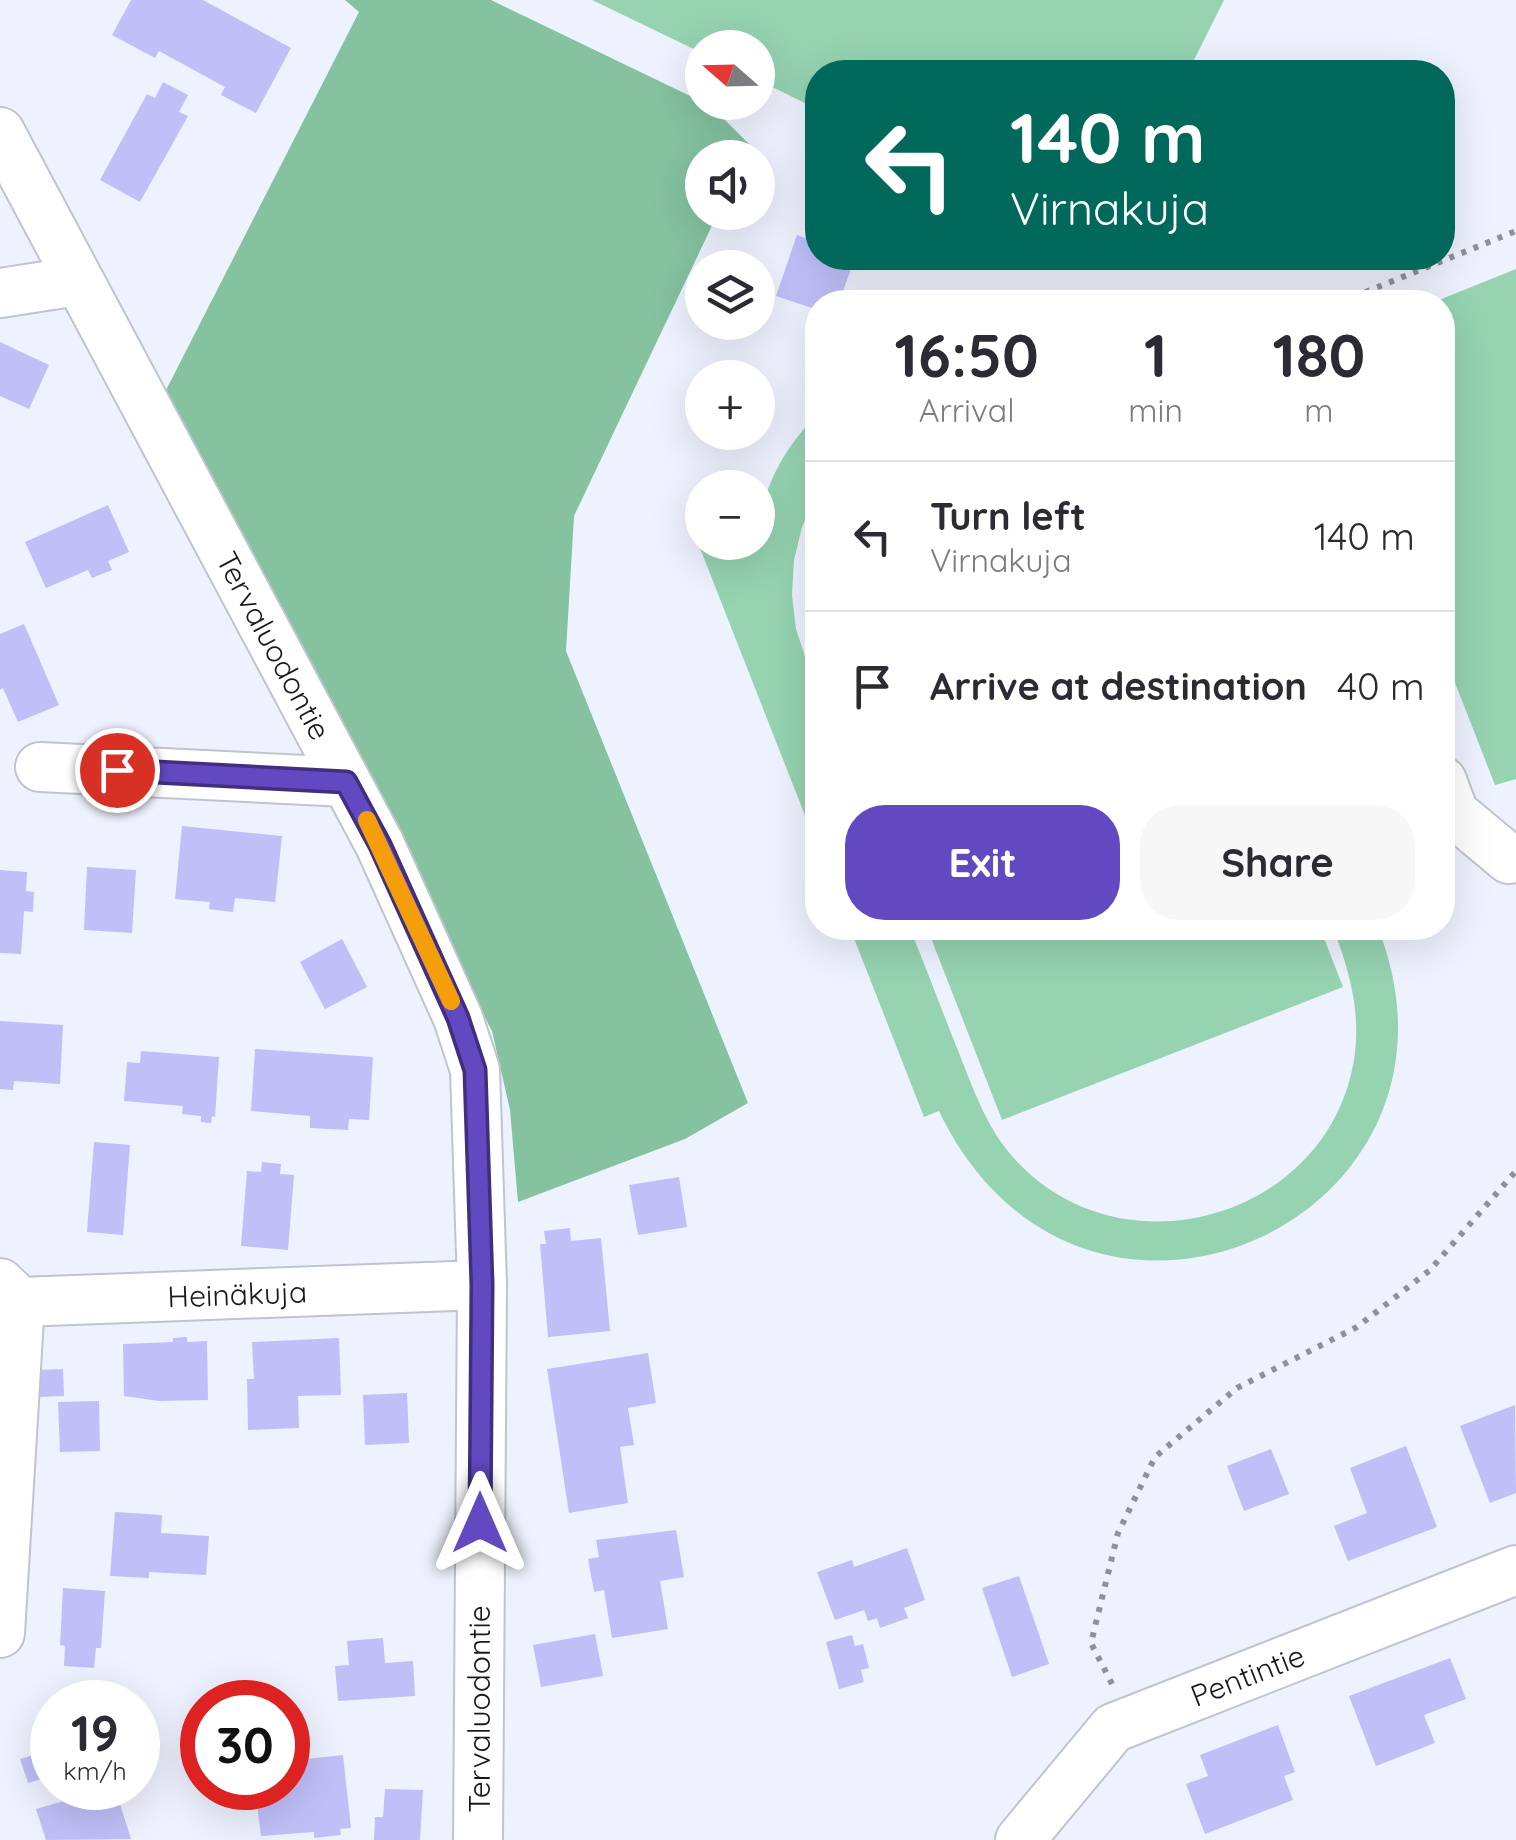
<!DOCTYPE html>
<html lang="en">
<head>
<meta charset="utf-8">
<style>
  :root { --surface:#fff; --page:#f7f7f7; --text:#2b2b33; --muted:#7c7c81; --line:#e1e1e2; --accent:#6149c2 }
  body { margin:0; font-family:Quicksand,sans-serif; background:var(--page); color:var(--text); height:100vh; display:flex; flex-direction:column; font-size:38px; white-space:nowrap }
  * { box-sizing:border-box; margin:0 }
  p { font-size:32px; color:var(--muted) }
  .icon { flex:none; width:55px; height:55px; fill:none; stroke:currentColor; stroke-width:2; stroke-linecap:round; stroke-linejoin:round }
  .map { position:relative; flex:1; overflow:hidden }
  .drawer { position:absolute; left:805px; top:290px; width:650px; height:650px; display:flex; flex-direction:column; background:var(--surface); border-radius:40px; box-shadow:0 10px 40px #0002 }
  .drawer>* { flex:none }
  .guide { position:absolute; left:805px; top:60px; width:650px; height:210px; border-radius:40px; box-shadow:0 10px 40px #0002; background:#00695c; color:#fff; overflow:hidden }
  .needle { width:65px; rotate:290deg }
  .buttons { position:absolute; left:685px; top:30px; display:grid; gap:20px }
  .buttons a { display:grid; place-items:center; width:90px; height:90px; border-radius:50%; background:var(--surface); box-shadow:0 10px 40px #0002; font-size:50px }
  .speed { position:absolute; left:30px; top:1680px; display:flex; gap:20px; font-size:50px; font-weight:700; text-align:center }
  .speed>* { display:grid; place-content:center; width:130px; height:130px; border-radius:50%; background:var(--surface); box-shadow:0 10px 40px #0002; line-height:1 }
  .speed small { font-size:25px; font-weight:400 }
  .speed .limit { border:15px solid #d22; background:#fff; color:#111 }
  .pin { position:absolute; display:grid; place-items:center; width:85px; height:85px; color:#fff; margin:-42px; border:5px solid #fff; border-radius:50%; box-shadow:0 2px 10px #0007 }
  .me { position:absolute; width:110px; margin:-55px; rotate:0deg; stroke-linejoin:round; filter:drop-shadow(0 0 8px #0008) }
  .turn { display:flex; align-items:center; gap:35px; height:210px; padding:0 40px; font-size:45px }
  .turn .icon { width:130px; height:130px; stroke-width:2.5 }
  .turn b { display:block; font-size:70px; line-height:85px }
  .eta { display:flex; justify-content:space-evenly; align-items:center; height:170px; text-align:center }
  .eta b { font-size:60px; font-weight:700; line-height:70px }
  .primary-button { display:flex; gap:20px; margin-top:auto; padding:20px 40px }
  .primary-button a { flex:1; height:115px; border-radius:40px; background:var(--accent); color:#fff; font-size:40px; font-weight:700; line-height:115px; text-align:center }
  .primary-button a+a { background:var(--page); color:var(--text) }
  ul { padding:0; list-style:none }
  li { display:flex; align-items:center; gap:30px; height:150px; padding:0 40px; border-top:2px solid var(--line) }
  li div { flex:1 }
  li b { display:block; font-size:38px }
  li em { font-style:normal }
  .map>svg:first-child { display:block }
  .green { fill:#95d3b1 }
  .forest { fill:#84c2a0 }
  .building { fill:#c0bff8 }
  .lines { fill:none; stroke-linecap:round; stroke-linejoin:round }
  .minor-casing { stroke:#c0c4cf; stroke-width:52 }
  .path { stroke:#8e919a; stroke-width:6; stroke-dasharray:5 8; stroke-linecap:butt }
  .minor { stroke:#fff; stroke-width:48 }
  .route-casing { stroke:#3f2f7e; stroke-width:25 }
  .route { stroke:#6149c2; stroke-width:18 }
  .slow { stroke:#f59e0b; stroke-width:18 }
  .labels { text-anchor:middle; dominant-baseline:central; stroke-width:8; stroke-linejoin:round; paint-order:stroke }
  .street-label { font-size:30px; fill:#17191d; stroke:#fff }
</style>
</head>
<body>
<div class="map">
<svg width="1516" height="1840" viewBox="0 0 1516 1840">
  <rect width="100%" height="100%" fill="#eef2fe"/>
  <g class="green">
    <polygon points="592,0 1224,0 1188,72 818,72 817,114 813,107 758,80 758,48 702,48 702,53"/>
    <polygon points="1516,269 1516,779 1495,785 1443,652 1442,302 1434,302"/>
    <path d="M817,415V492L802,527L794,560L792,595L796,629L817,693V846L696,538L702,535V542H758C758,496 783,448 817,415Z"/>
    <path d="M850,928H910C926,968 941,1008 957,1048C972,1085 985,1125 1012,1156C1120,1280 1334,1218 1355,1053C1360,1008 1349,969 1333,928H1378C1493,1220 1081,1407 939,1111L924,1117Z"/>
    <polygon points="927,928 1320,928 1343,987 1002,1120"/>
  </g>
  <polygon class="forest" points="345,0 491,0 711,106 749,144 743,157 702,158 702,212 718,213 574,516 566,651 748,1103 685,1139 518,1202 510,1110 492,1031 162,398 359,12"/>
  <g class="building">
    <polygon points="131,0 203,0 291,48 256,113 221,95 225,87 159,51 155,58 112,35"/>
    <polygon points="163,82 188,95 179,112 188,116 140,202 100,180 147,94 155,98"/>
    <polygon points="797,235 818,243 818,258 855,258 839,302 818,302 818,310 776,296"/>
    <polygon points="0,342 49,365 29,409 0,396"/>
    <polygon points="108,505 129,552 108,561 112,570 92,578 88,570 46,588 25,542"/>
    <polygon points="24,624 59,705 18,722 3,688 0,690 0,634"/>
    <polygon points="182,826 282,836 275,902 235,898 233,912 209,909 210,902 175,899"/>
    <polygon points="87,867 136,870 132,933 84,930"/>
    <polygon points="0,870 27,872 26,891 34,892 33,912 24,911 21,954 0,953"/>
    <polygon points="342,939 367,987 325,1009 300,962"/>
    <polygon points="0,1021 63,1025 60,1084 14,1081 13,1090 0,1089"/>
    <polygon points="255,1049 373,1057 369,1120 349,1119 348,1130 310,1128 310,1116 251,1111"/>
    <polygon points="141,1051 219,1057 215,1117 212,1116 211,1123 201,1122 201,1116 182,1114 183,1106 124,1101 127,1062 140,1063"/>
    <polygon points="94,1142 130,1145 123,1235 87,1232"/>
    <polygon points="262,1162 281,1164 280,1174 294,1175 288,1250 241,1246 247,1171 261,1172"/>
    <polygon points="679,1177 687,1227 638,1235 629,1185"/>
    <polygon points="570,1228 571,1241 601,1238 610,1331 548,1337 540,1244 546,1244 544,1231"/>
    <polygon points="187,1337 187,1342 207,1341 208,1400 159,1401 124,1396 123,1344 173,1342 173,1338"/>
    <polygon points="339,1338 341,1395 298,1396 299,1428 248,1430 247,1379 254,1379 252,1342"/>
    <polygon points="648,1353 656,1403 628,1408 634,1445 620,1447 628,1503 569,1513 547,1369"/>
    <polygon points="63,1369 64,1396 38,1397 37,1370"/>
    <polygon points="407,1393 409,1443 365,1445 363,1395"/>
    <polygon points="99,1401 100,1451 60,1452 58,1402"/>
    <polygon points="1515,1405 1516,1493 1490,1503 1460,1426"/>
    <polygon points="1406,1446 1437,1527 1348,1561 1334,1526 1367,1513 1350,1468"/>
    <polygon points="1271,1449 1289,1494 1244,1511 1227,1466"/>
    <polygon points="115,1512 162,1515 161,1533 209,1536 206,1575 149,1572 149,1578 110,1576"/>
    <polygon points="676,1530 684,1577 660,1581 668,1629 612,1638 604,1590 594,1592 588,1559 599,1557 596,1540"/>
    <polygon points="907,1548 925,1600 904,1608 908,1618 880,1628 877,1618 868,1621 864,1610 835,1620 817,1572 852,1560 854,1567"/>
    <polygon points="1019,1576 1049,1664 1012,1677 982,1588"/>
    <polygon points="63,1588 105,1591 101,1648 96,1648 94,1668 64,1666 65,1646 60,1645"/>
    <polygon points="595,1634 603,1676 541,1687 533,1645"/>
    <polygon points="852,1635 855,1646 863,1644 869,1668 861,1670 864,1682 839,1689 826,1642"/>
    <polygon points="383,1638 385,1663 413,1661 415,1696 338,1701 335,1666 349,1665 347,1641"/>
    <polygon points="1450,1658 1466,1699 1424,1715 1435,1743 1376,1766 1349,1696"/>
    <polygon points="1278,1725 1295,1772 1284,1776 1293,1800 1205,1834 1186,1784 1208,1776 1200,1755"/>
    <polygon points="47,1751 52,1776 28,1783 20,1759"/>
    <polygon points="343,1755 351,1828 340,1829 341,1835 314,1838 314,1832 261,1836 255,1788 288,1788 288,1761"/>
    <polygon points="108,1788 115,1788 131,1839 46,1840 36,1809"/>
    <polygon points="385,1789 423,1790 420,1840 374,1840 375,1817 383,1817"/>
  </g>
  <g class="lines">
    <defs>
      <g id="minor">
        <path id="s1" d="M0,132L380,845L458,1018L475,1070L482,1285L478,1840"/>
        <polyline points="0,293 78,281"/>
        <polyline points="40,767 346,782"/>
        <polyline points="1442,781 1454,813 1509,859"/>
        <path id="s2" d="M0,1283L20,1302L482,1285"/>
        <polyline points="0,1633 20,1302"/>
        <path id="s3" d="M1020,1840L1113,1728L1516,1570"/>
      </g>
    </defs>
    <use href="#minor" class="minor-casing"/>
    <g class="path">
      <polyline points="1341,302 1516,231"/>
      <polyline points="1112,1684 1091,1643 1118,1533 1155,1457 1237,1388 1357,1327 1430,1270 1516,1171"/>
    </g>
    <use href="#minor" class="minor"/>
  </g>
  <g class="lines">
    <defs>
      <polyline id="route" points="117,770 346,782 380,845 458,1018 475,1070 482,1285 480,1523"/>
    </defs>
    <use href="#route" class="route-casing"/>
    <use href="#route" class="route"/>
    <polyline class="slow" points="367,820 451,1001"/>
  </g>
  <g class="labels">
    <g class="street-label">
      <text stroke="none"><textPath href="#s1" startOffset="582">Tervaluodontie</textPath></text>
      <text stroke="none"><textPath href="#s2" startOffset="245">Heinäkuja</textPath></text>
      <text stroke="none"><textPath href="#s3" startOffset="290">Pentintie</textPath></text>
      <text transform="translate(479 1709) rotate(-90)">Tervaluodontie</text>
    </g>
  </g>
</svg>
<div class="buttons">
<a><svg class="needle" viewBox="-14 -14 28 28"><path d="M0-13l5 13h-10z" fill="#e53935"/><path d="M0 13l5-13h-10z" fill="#7c7c81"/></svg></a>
<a><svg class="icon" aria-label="sound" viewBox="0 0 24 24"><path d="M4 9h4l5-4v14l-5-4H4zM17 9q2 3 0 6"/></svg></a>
<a><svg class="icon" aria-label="layers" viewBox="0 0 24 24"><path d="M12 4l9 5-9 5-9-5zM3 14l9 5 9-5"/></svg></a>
<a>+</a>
<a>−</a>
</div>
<div class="speed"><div>19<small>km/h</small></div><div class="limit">30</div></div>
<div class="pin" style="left:117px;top:770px;background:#d93025"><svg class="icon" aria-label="arrive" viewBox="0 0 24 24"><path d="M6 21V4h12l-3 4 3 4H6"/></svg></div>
<svg class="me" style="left:480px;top:1523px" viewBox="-20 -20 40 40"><path d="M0-17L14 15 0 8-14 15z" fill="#6149c2" stroke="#fff" stroke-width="4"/></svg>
<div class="guide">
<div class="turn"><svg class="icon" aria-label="left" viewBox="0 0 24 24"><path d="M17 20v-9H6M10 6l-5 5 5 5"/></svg><div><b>140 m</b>Virnakuja</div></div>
</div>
<section class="drawer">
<div class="eta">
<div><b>16:50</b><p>Arrival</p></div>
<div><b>1</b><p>min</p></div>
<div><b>180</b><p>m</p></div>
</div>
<ul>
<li><svg class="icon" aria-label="left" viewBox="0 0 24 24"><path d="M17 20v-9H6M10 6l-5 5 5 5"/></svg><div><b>Turn left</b><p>Virnakuja</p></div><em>140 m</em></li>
<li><svg class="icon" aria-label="arrive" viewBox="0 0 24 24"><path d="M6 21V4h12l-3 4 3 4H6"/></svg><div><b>Arrive at destination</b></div><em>40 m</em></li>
</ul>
<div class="primary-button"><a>Exit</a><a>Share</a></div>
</section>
</div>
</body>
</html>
